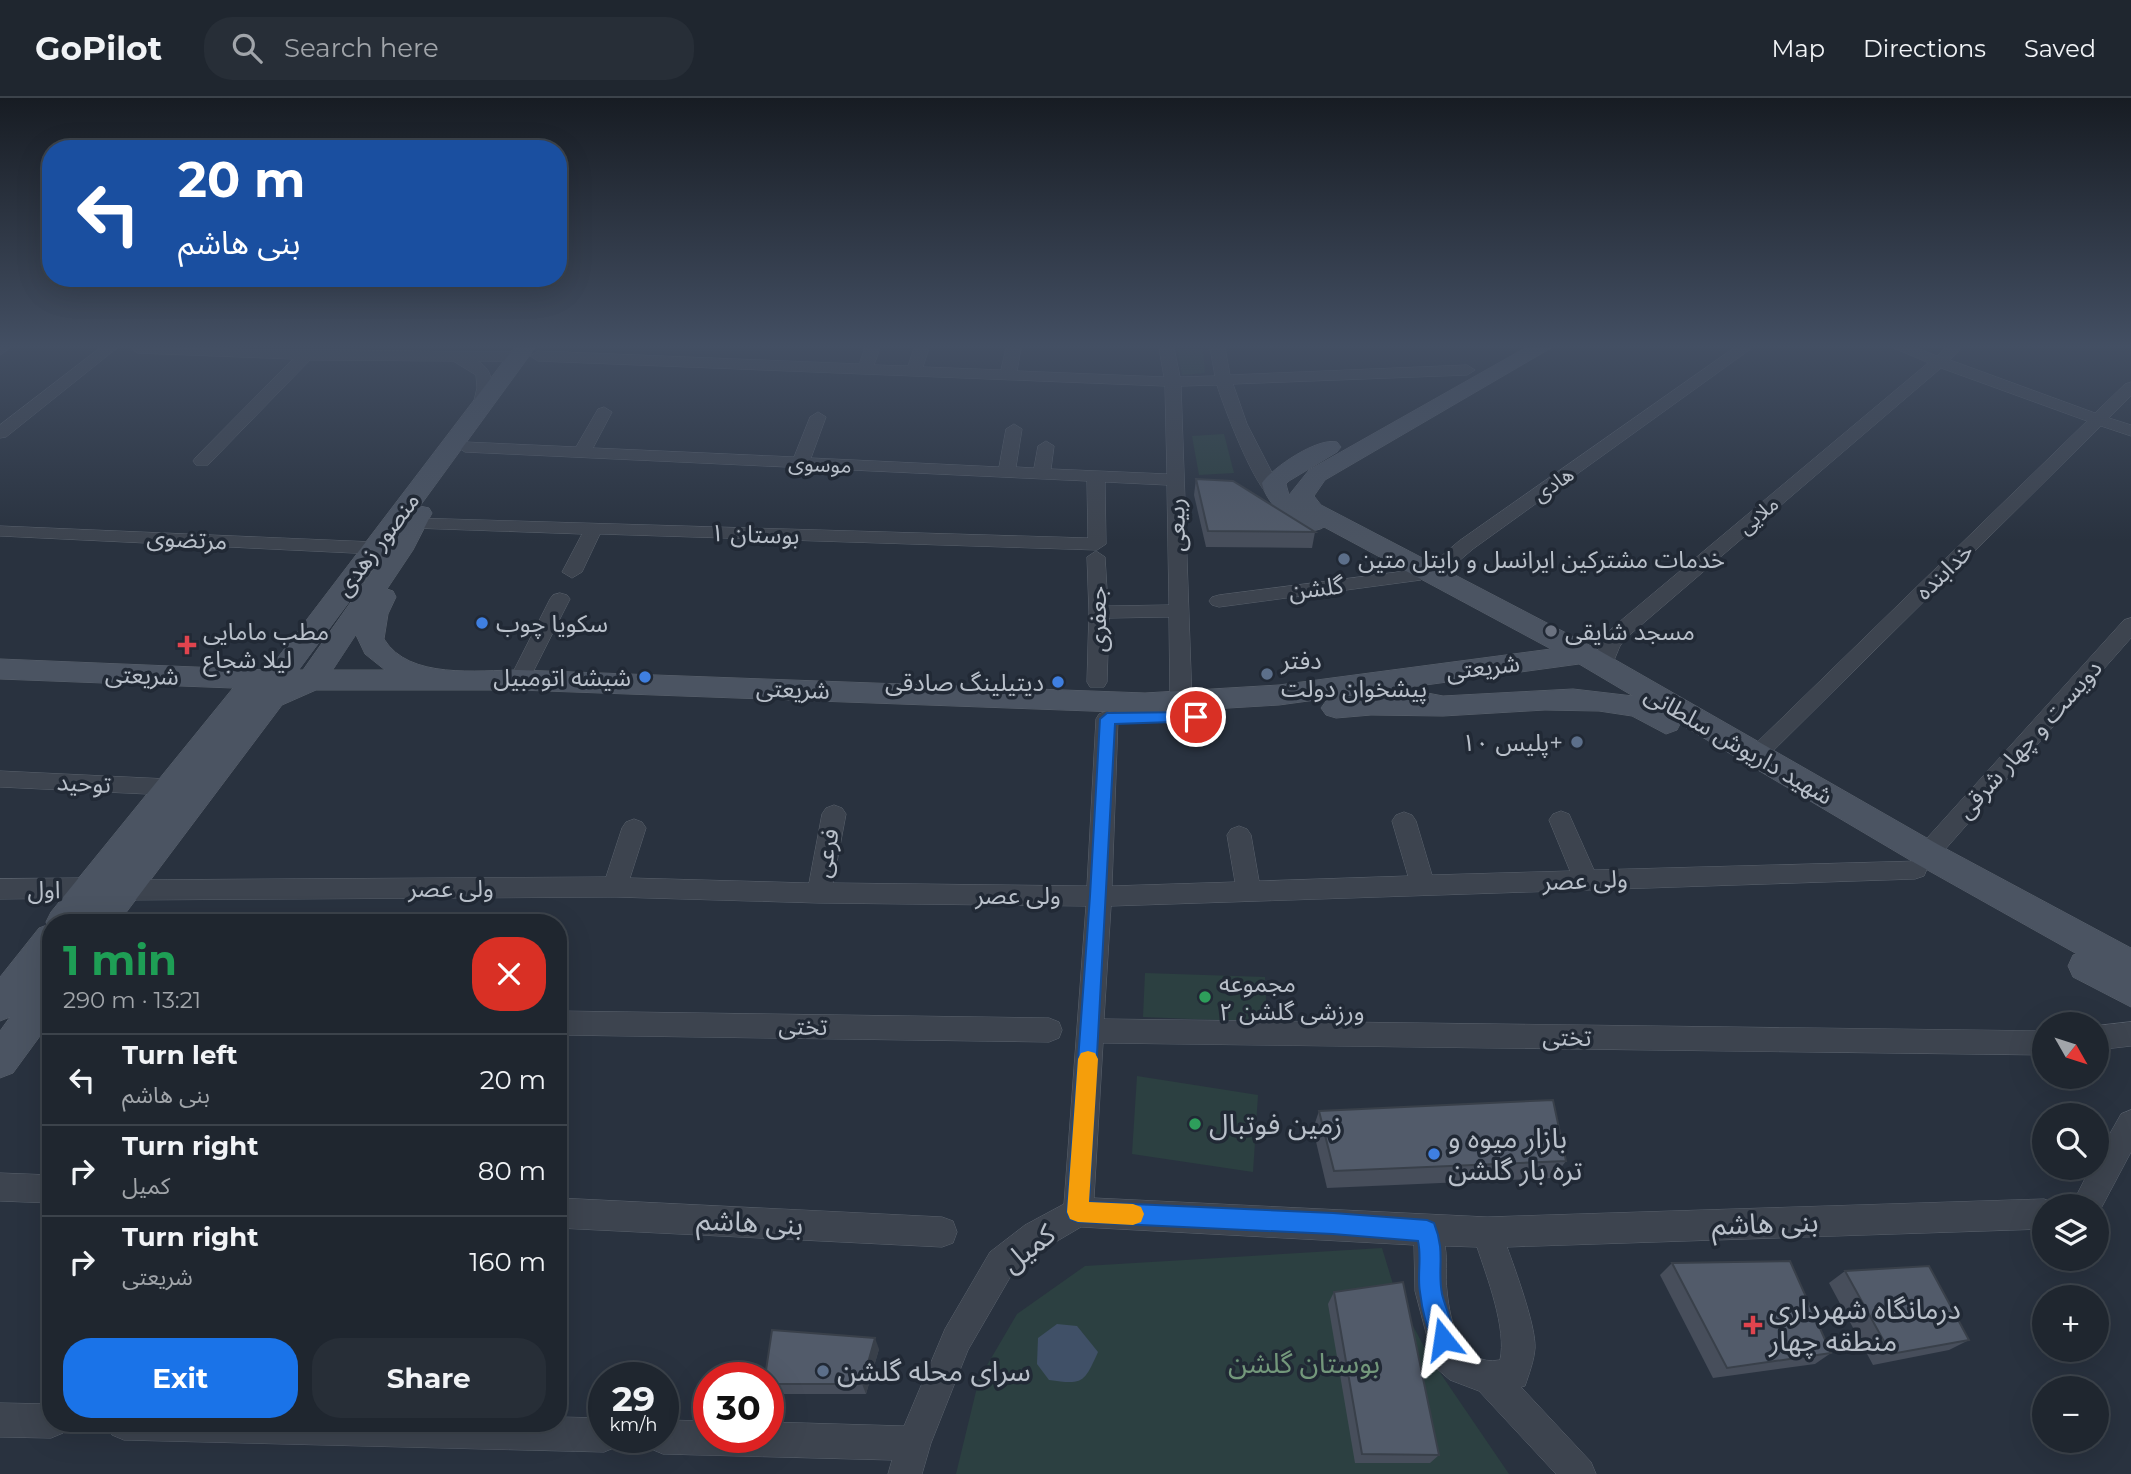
<!DOCTYPE html>
<html lang="en">
<head>
<meta charset="utf-8">
<style>
  :root { --surface:#1f262f; --page:#272e37; --text:#f1f3f6; --muted:#a1a5aa; --line:#3c434b; --accent:#1a73e8 }
  body { margin:0; font-family:Montserrat,"Noto Sans Arabic",sans-serif; background:var(--page); color:var(--text); height:100vh; display:flex; flex-direction:column; font-size:26px; white-space:nowrap }
  * { box-sizing:border-box; margin:0 }
  p { font-size:23px; color:var(--muted) }
  .icon { flex:none; width:38px; height:38px; fill:none; stroke:currentColor; stroke-width:2; stroke-linecap:round; stroke-linejoin:round }
  .map { position:relative; flex:1; overflow:hidden }
  .details { position:absolute; left:42px; top:816px; width:525px; height:518px; display:flex; flex-direction:column; background:var(--surface); border-radius:28px; box-shadow:0 7px 28px #0002,0 0 0 2px var(--line) }
  .details>* { flex:none }
  .hud { position:absolute; left:42px; top:42px; width:525px; height:147px; border-radius:28px; box-shadow:0 7px 28px #0002,0 0 0 2px var(--line); background:#1a4fa0; color:#fff; overflow:hidden }
  .needle { width:46px; rotate:129deg }
  .buttons { position:absolute; left:2032px; top:914px; display:grid; gap:14px }
  .buttons a { display:grid; place-items:center; width:77px; height:77px; border-radius:50%; background:var(--surface); box-shadow:0 7px 28px #0002,0 0 0 2px var(--line); font-size:35px }
  .speed { position:absolute; left:588px; top:1264px; display:flex; gap:14px; font-size:35px; font-weight:700; text-align:center }
  .speed>* { display:grid; place-content:center; width:91px; height:91px; border-radius:50%; background:var(--surface); box-shadow:0 7px 28px #0002,0 0 0 2px var(--line); line-height:1 }
  .speed small { font-size:18px; font-weight:400 }
  .speed .limit { border:10px solid #d22; background:#fff; color:#111 }
  .pin { position:absolute; display:grid; place-items:center; width:60px; height:60px; color:#fff; margin:-30px; border:4px solid #fff; border-radius:50%; box-shadow:0 2px 7px #0007 }
  .me { position:absolute; width:77px; margin:-38px; rotate:345deg; stroke-linejoin:round; filter:drop-shadow(0 0 5px #0008) }
  .turn { display:flex; align-items:center; gap:24px; height:147px; padding:0 21px; font-size:32px }
  .turn .icon { width:91px; height:91px; stroke-width:2.5 }
  .turn b { display:block; font-size:49px; line-height:60px }
  .round { display:grid; place-items:center; flex:none; width:74px; height:74px; border-radius:28px; background:var(--page) }
  .summary { display:flex; align-items:center; justify-content:space-between; height:119px; padding:0 21px }
  h1 { font-size:42px; font-weight:700; line-height:52px; color:#1e9e55 }
  .action { display:flex; gap:14px; margin-top:auto; padding:14px 21px }
  .action a { flex:1; height:80px; border-radius:28px; background:var(--accent); color:#fff; font-size:28px; font-weight:700; line-height:80px; text-align:center }
  .action a+a { background:var(--page); color:var(--text) }
  ul { padding:0; list-style:none }
  li { display:flex; align-items:center; gap:21px; height:91px; padding:0 21px; border-top:2px solid var(--line) }
  li div { flex:1 }
  li b { display:block; font-size:26px }
  li em { font-style:normal }
  header { display:flex; align-items:center; gap:42px; box-sizing:border-box; height:98px; padding:0 35px; background:var(--surface); border-bottom:2px solid var(--line) }
  header strong { font-size:33px }
  nav { display:flex; gap:38px; margin-inline-start:auto; font-size:24px }
  .search { width:490px; height:63px; background:var(--page); display:flex; align-items:center; gap:18px; box-sizing:border-box; padding:0 24px; border-radius:28px; color:var(--muted); font-size:26px }
  .map>svg:first-child { display:block }
  .green { fill:#2c4041 }
  .water { fill:#405067 }
  .lines { fill:none; stroke-linecap:round; stroke-linejoin:round }
  .street-casing { stroke:#5a626d; stroke-width:1 }
  .secondary-casing { stroke:#5a626d; stroke-width:1 }
  .street { fill:#3d444f; fill-rule:evenodd }
  .secondary { fill:#4b5462; fill-rule:evenodd }
  .wall { fill:#474e5b }
  .shaded-wall { fill:#39404a }
  .building { fill:#525b6a; stroke:#39404a; stroke-width:2 }
  .route { fill:#1a73e8; stroke:#114b97; stroke-width:2 }
  .slow { fill:#f59e0b }
  .service-dot { fill:#5c6f8a; stroke:#212935; stroke-width:2.5 }
  .shop-dot { fill:#3f7fe0; stroke:#212935; stroke-width:2.5 }
  .worship-dot { fill:#6b7280; stroke:#212935; stroke-width:2.5 }
  .health-dot { fill:#e0444e; stroke:#212935; stroke-width:2.5 }
  .leisure-dot { fill:#2e9e5b; stroke:#212935; stroke-width:2.5 }
  .labels { text-anchor:middle; dominant-baseline:central; stroke-width:7; stroke-linejoin:round; paint-order:stroke }
  .far-street-label { font-size:21px; fill:#b9c0ca; stroke:#212935 }
  .street-label { font-size:24px; fill:#b9c0ca; stroke:#212935 }
  .poi-label { font-size:24px; fill:#b9c0ca; stroke:#212935; text-anchor:start }
  .near-poi-label { font-size:28px; fill:#b9c0ca; stroke:#212935; text-anchor:start }
  .near-street-label { font-size:28px; fill:#b9c0ca; stroke:#212935 }
  .near-park-label { font-size:28px; fill:#73987b; stroke:#212935 }
</style>
</head>
<body>
<header>
<strong>GoPilot</strong>
<div class="search"><svg class="icon" aria-label="search" viewBox="0 0 24 24"><circle cx="10" cy="10" r="6"/><path d="M15 15l6 6"/></svg>Search here</div>
<nav><a>Map</a><a>Directions</a><a>Saved</a></nav>
</header>
<div class="map">
<svg width="2131" height="1376" viewBox="0 0 2131 1376">
  <rect width="100%" height="100%" fill="#29323f"/>
  <g class="green">
    <polygon points="1177,250 1203,250 1205,275 1182,277"/>
    <polygon points="1224,336 1234,375 1199,377 1192,338"/>
    <polygon points="1145,875 1265,879 1267,924 1143,919"/>
    <polygon points="1137,978 1258,997 1253,1074 1132,1056"/>
    <polygon points="1382,1150 1396,1196 1430,1260 1509,1376 956,1376 979,1281 1017,1216 1085,1168"/>
  </g>
  <path class="water" d="M1057,1226L1077,1228L1098,1254C1084,1285 1083,1287 1049,1282L1037,1266L1038,1240Z"/>
  <g class="lines">
    <defs>
      <g id="street">
        <polygon points="0,250 10,250 0,257"/>
        <polygon points="100,250 117,250 6,339 0,340 0,327"/>
        <path d="M131,250L519,254L527,259L519,264L478,263C495,274 493,289 489,307L481,312L473,307L477,290L476,277L453,263L310,262L208,367H196L193,363L196,359L293,261L138,255Z"/>
        <path d="M865,250H880L874,267L908,268L914,250H929L923,269L1001,272L1006,250H1021L1017,273L1164,279L1159,250H1174L1180,279L1215,278L1210,250H1225L1230,277L1467,267L1475,272L1467,277L1233,286L1247,326L1283,396L1274,401C1257,397 1223,307 1217,287L1181,288L1192,604L1189,609L1181,611L1173,609L1170,604L1169,519L1109,520L1107,584L1104,589H1090L1087,584L1089,514L1087,459L1096,453L1105,459L1108,508L1169,507L1167,387L1105,384L1106,446L1097,452L600,436L582,474L572,480L562,474L582,436L413,430L404,425L413,420L1088,440L1087,383L465,354L457,349L465,344L576,349L598,311L604,309L612,314L593,350L794,359L810,319L818,314L826,319L811,360L999,369L1006,331L1014,326L1022,331L1016,369L1034,370L1038,348L1046,343L1054,348L1051,371L1167,376L1165,288L538,263L530,258L538,253L859,266Z"/>
        <polygon points="1734,250 1752,250 1473,451 1439,480 1425,480 1422,476 1425,472 1459,443"/>
        <polygon points="1894,250 1917,250 1937,258 1945,250 1962,250 1950,262 2095,315 2125,286 2131,284 2131,298 2109,320 2131,327 2131,338 2101,328 1764,662 1756,664 1748,662 1745,656 2087,323 1941,270 1626,540 1620,548 1610,572 1596,572 1593,567 1600,546 1612,530 1928,265"/>
        <polygon points="0,428 374,444 383,450 374,456 0,438"/>
        <polygon points="1414,472 1421,474 1424,478 1421,482 1219,509 1212,507 1209,503 1212,499 1219,497"/>
        <polygon points="560,495 567,497 570,501 529,582 526,587 512,587 509,582 550,501 553,497"/>
        <path d="M2131,520V540L1935,763L1923,764L1927,771L1924,778L1915,781L1111,808L1104,921L2044,933V957L1103,945L1094,1100L1487,1119L2044,1101L2055,1105L2056,1108H2044V1131L1507,1149C1515,1171 1536,1228 1535,1250C1534,1263 1529,1276 1525,1288L1521,1289L1591,1364L1596,1376H1556L1479,1293L1450,1282L1435,1269L1415,1193L1414,1147L1081,1129L1047,1149L1012,1176L968,1252L931,1345L922,1376H888L892,1362L663,1356L651,1351L646,1339H663V1322L709,1323V1339H768V1324L904,1328L945,1231L990,1154L1025,1127L1064,1106L1086,808L819,805L615,799L122,802L113,799L110,792L113,785L122,782L606,779L622,730L626,724L634,721L642,724L646,730L630,780L809,785L822,716L826,710L834,707L842,710L846,716L833,785L1087,788L1096,621L1099,616L1107,613L1115,616L1118,621L1112,788L1235,784L1227,737L1231,731L1239,728L1247,731L1251,737L1259,783L1408,778L1392,723L1396,717L1404,714L1412,717L1416,723L1432,777L1570,773L1549,722L1553,716L1561,713L1569,716L1594,772L1919,763L1915,756L1919,749L2124,522ZM1445,1148L1477,1149C1487,1179 1507,1231 1500,1262C1460,1269 1450,1224 1447,1193C1445,1178 1448,1163 1445,1148Z"/>
        <polygon points="0,673 168,681 176,683 179,689 176,695 168,697 0,689"/>
        <polygon points="88,780 97,783 100,790 97,797 88,800 0,801 0,781"/>
        <polygon points="558,913 1049,920 1059,924 1062,932 1059,940 1049,944 558,937"/>
        <polygon points="2131,924 2131,948 2096,952 2096,928"/>
        <polygon points="2131,1012 2131,1054 2097,1118 2096,1108 2071,1108 2091,1069 2096,1069 2096,1060 2121,1016"/>
        <polygon points="0,1075 51,1077 51,1105 0,1103"/>
        <polygon points="558,1100 942,1119 953,1123 957,1134 953,1145 942,1149 558,1130"/>
        <polygon points="0,1305 51,1306 51,1325 67,1325 63,1335 51,1340 0,1339"/>
        <polygon points="558,1319 604,1320 604,1339 620,1339 616,1349 604,1354 124,1342 112,1337 107,1325 558,1325"/>
      </g>
      <path id="secondary" d="M514,250H535L420,408L429,410L432,415L413,452L387,491L393,493L396,499L388,516L384,541C409,582 478,572 519,572L1145,595L1279,587L1551,551L1324,429C1303,444 1265,406 1262,385C1273,369 1318,339 1337,344L1341,349L1337,354L1289,383L1286,386L1289,397L1309,372L1525,250H1551L1325,382L1314,398L1321,407L1593,549L1939,747L2131,850V909L2073,879L2068,868L2073,857L2077,856L1915,765L1680,626L1677,632L1666,636L1632,618L1599,613L1545,612L1443,618L1371,617L1336,620L1326,617L1321,610L1326,603L1336,600L1411,597L1422,594L1443,598L1573,591L1633,598L1579,566L1279,607L1145,615L519,592H316L282,607L119,824H51V867L41,881L51,877V923L13,975L0,980V933L10,919L0,923V879L39,830L47,827L46,824L51,814L233,590L0,581V561L268,572ZM386,454L303,572H299ZM356,537L365,556L385,572H333Z"/>
    </defs>
    <use href="#street" class="street-casing"/>
    <use href="#secondary" class="secondary-casing"/>
    <use href="#street" class="street"/>
    <use href="#secondary" class="secondary"/>
  </g>
  <g class="wall">
    <polygon points="1196,381 1315,434 1312,450 1206,449 1194,397"/>
    <polygon points="1319,1013 1566,1063 1553,1080 1327,1090 1313,1031"/>
    <polygon points="1672,1165 1831,1255 1815,1266 1713,1280 1660,1177"/>
    <polygon points="1845,1173 1969,1242 1949,1252 1873,1267 1829,1185"/>
    <polygon points="1334,1194 1439,1357 1430,1365 1355,1365 1328,1206"/>
    <polygon points="879,1251 866,1296 771,1296 768,1292 768,1279"/>
  </g>
  <polygon class="shaded-wall" points="875,1240 879,1251 866,1296 862,1286"/>
  <g class="building">
    <polygon points="1196,381 1233,383 1315,434 1208,433"/>
    <polygon points="1553,1002 1566,1063 1334,1073 1319,1013"/>
    <polygon points="1790,1163 1831,1255 1727,1270 1672,1165"/>
    <polygon points="1929,1168 1969,1242 1891,1256 1845,1173"/>
    <polygon points="1403,1184 1439,1357 1362,1356 1334,1194"/>
    <polygon points="772,1232 875,1240 862,1286 768,1286 768,1279 765,1279"/>
  </g>
  <linearGradient id="sky" x2="0" y2="1"><stop stop-color="#171c23"/><stop offset="0.56" stop-color="#434f63"/><stop offset="1" stop-color="#434f63" stop-opacity="0"/></linearGradient>
  <rect width="2131" height="443" fill="url(#sky)"/>
  <path class="route" d="M1196,614L1201,615L1203,619L1201,623L1115,626L1089,1104L1333,1115L1427,1122L1434,1125C1446,1154 1437,1171 1442,1196C1446,1213 1458,1233 1451,1249L1443,1252L1435,1249C1428,1233 1422,1212 1420,1194C1417,1177 1422,1160 1418,1143L1333,1136L1078,1124L1070,1121L1067,1114L1090,798L1100,621L1107,615Z"/>
  <polygon class="slow" points="1088,953 1095,955 1098,961 1089,1104 1133,1106 1141,1109 1144,1116 1141,1124 1133,1127 1078,1124 1070,1121 1067,1114 1078,961 1081,955"/>
  <g class="service-dot">
    <circle cx="1344" cy="461" r="7"/>
    <circle cx="1267" cy="576" r="7"/>
    <circle cx="1577" cy="644" r="7"/>
    <circle cx="823" cy="1273" r="7"/>
  </g>
  <g class="shop-dot">
    <circle cx="482" cy="525" r="7"/>
    <circle cx="645" cy="579" r="7"/>
    <circle cx="1058" cy="584" r="7"/>
    <circle cx="1434" cy="1056" r="7"/>
  </g>
  <circle class="worship-dot" cx="1551" cy="533" r="7"/>
  <g class="health-dot">
    <path d="M183.5 536.5h7v7h7v7h-7v7h-7v-7h-7v-7h7z"/>
    <path d="M1749.5 1216.5h7v7h7v7h-7v7h-7v-7h-7v-7h7z"/>
  </g>
  <g class="leisure-dot">
    <circle cx="1205" cy="899" r="7"/>
    <circle cx="1195" cy="1026" r="7"/>
  </g>
  <g class="labels">
    <g class="far-street-label">
      <text transform="translate(820 366) rotate(3)">موسوی</text>
      <text transform="translate(1553 386) rotate(-35)">هادی</text>
      <text transform="translate(1758 417) rotate(-40)">ملایی</text>
    </g>
    <g class="street-label">
      <text transform="translate(1176 427) rotate(-91)">ربیعی</text>
      <text transform="translate(755 436) rotate(2)">بوستان ۱</text>
      <text transform="translate(187 441) rotate(3)">مرتضوی</text>
      <text transform="translate(377 446) rotate(-53)">منصور زهدی</text>
      <text transform="translate(1944 473) rotate(-44)">خدابنده</text>
      <text transform="translate(1316 490) rotate(-7)">گلشن</text>
      <text transform="translate(1097 521) rotate(-90)">جعفری</text>
      <text transform="translate(1483 569) rotate(-7)">شریعتی</text>
      <text transform="translate(142 577) rotate(2)">شریعتی</text>
      <text transform="translate(793 591) rotate(2)">شریعتی</text>
      <text transform="translate(2029 641) rotate(-48)">دویست و چهار شرقی</text>
      <text transform="translate(1739 647) rotate(30)">شهید داریوش سلطانی</text>
      <text transform="translate(84 685) rotate(3)">توحید</text>
      <text transform="translate(826 755) rotate(-79)">فرعی</text>
      <text transform="translate(1585 782) rotate(-2)">ولی عصر</text>
      <text x="451" y="790">ولی عصر</text>
      <text x="44" y="791">اول</text>
      <text x="1018" y="797">ولی عصر</text>
      <text transform="translate(803 928) rotate(1)">تختی</text>
      <text transform="translate(1567 939) rotate(1)">تختی</text>
    </g>
    <g class="poi-label">
      <text x="1358" y="461">خدمات مشترکین ایرانسل و رایتل متین</text>
      <text x="496" y="525">سکویا چوب</text>
      <text x="203" y="533">مطب مامایی<tspan x="203" dy="28">لیلا شجاع</tspan></text>
      <text x="1565" y="533">مسجد شایقی</text>
      <text x="1281" y="562">دفتر<tspan x="1281" dy="28">پیشخوان دولت</tspan></text>
      <text x="631" y="579" text-anchor="end">شیشه اتومبیل</text>
      <text x="1044" y="584" text-anchor="end">دیتیلینگ صادقی</text>
      <text x="1563" y="644" text-anchor="end">پلیس ۱۰+</text>
      <text x="1219" y="885">مجموعه<tspan x="1219" dy="28">ورزشی گلشن ۲</tspan></text>
    </g>
    <g class="near-poi-label">
      <text x="1209" y="1026">زمین فوتبال</text>
      <text x="1448" y="1040">بازار میوه و<tspan x="1448" dy="32">تره بار گلشن</tspan></text>
      <text x="1769" y="1211">درمانگاه شهرداری<tspan x="1769" dy="32">منطقه چهار</tspan></text>
      <text x="837" y="1273">سرای محله گلشن</text>
    </g>
    <g class="near-street-label">
      <text transform="translate(750 1124) rotate(3)">بنی هاشم</text>
      <text transform="translate(1765 1125) rotate(-2)">بنی هاشم</text>
      <text transform="translate(1028 1150) rotate(-38)">کمیل</text>
    </g>
    <g class="near-park-label">
      <text x="1304" y="1265">بوستان گلشن</text>
    </g>
  </g>
</svg>
<div class="buttons">
<a><svg class="needle" viewBox="-14 -14 28 28"><path d="M0-13l5 13h-10z" fill="#e53935"/><path d="M0 13l5-13h-10z" fill="#a1a5aa"/></svg></a>
<a><svg class="icon" aria-label="search" viewBox="0 0 24 24"><circle cx="10" cy="10" r="6"/><path d="M15 15l6 6"/></svg></a>
<a><svg class="icon" aria-label="layers" viewBox="0 0 24 24"><path d="M12 4l9 5-9 5-9-5zM3 14l9 5 9-5"/></svg></a>
<a>+</a>
<a>−</a>
</div>
<div class="speed"><div>29<small>km/h</small></div><div class="limit">30</div></div>
<div class="pin" style="left:1196px;top:619px;background:#d93025"><svg class="icon" aria-label="arrive" viewBox="0 0 24 24"><path d="M6 21V4h12l-3 4 3 4H6"/></svg></div>
<svg class="me" style="left:1443px;top:1241px" viewBox="-20 -20 40 40"><path d="M0-17L14 15 0 8-14 15z" fill="#1a73e8" stroke="#fff" stroke-width="4"/></svg>
<div class="hud">
<div class="turn"><svg class="icon" aria-label="left" viewBox="0 0 24 24"><path d="M17 20v-9H6M10 6l-5 5 5 5"/></svg><div><b>20 m</b>بنی هاشم</div></div>
</div>
<section class="details">
<div class="summary"><div><h1>1 min</h1><p>290 m · 13:21</p></div><a class="round" style="background:#d93025;color:#fff"><svg class="icon" aria-label="close" viewBox="0 0 24 24"><path d="M6 6l12 12M18 6L6 18"/></svg></a></div>
<ul>
<li><svg class="icon" aria-label="left" viewBox="0 0 24 24"><path d="M17 20v-9H6M10 6l-5 5 5 5"/></svg><div><b>Turn left</b><p>بنی هاشم</p></div><em>20 m</em></li>
<li><svg class="icon" aria-label="right" viewBox="0 0 24 24"><path d="M7 20v-9h11M14 6l5 5-5 5"/></svg><div><b>Turn right</b><p>کمیل</p></div><em>80 m</em></li>
<li><svg class="icon" aria-label="right" viewBox="0 0 24 24"><path d="M7 20v-9h11M14 6l5 5-5 5"/></svg><div><b>Turn right</b><p>شریعتی</p></div><em>160 m</em></li>
</ul>
<div class="action"><a>Exit</a><a>Share</a></div>
</section>
</div>
</body>
</html>
